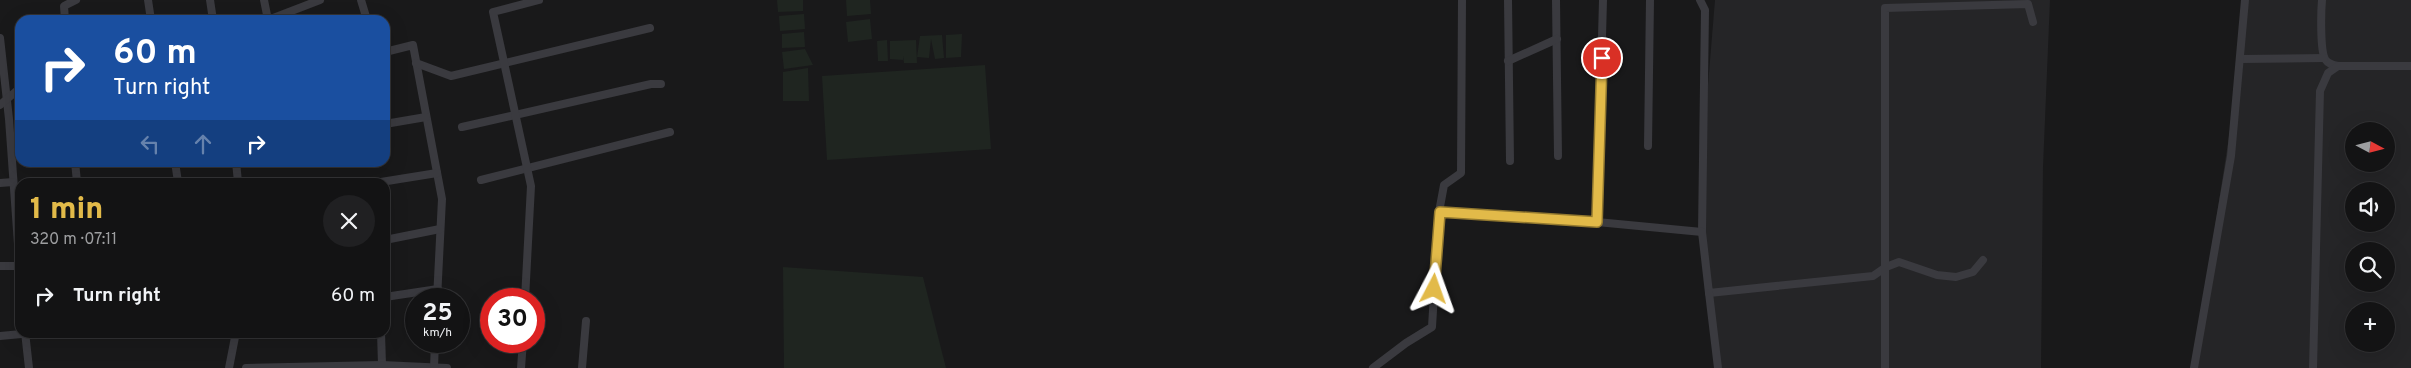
<!DOCTYPE html>
<html lang="en">
<head>
<meta charset="utf-8">
<style>
  :root { --surface:#131314; --page:#202022; --text:#f1f3f6; --muted:#9d9ea0; --line:#323234; --accent:#e2ba49 }
  body { margin:0; font-family:Overpass,sans-serif; background:var(--page); color:var(--text); height:100vh; display:flex; flex-direction:column; font-size:19px; white-space:nowrap }
  * { box-sizing:border-box; margin:0 }
  p { font-size:16px; color:var(--muted) }
  .icon { flex:none; width:28px; height:28px; fill:none; stroke:currentColor; stroke-width:2; stroke-linecap:round; stroke-linejoin:round }
  .map { position:relative; flex:1; overflow:hidden }
  .side { position:absolute; left:15px; top:178px; width:375px; height:160px; display:flex; flex-direction:column; background:var(--surface); border-radius:15px; box-shadow:0 5px 20px #0002,0 0 0 1px var(--line) }
  .side>* { flex:none }
  .guide { position:absolute; left:15px; top:15px; width:375px; height:152px; border-radius:15px; box-shadow:0 5px 20px #0002,0 0 0 1px var(--line); background:#1a4fa0; color:#fff; overflow:hidden }
  .needle { width:32px; rotate:97deg }
  .controls { position:absolute; left:2345px; top:122px; display:grid; gap:10px }
  .controls a { display:grid; place-items:center; width:50px; height:50px; border-radius:50%; background:var(--surface); box-shadow:0 5px 20px #0002,0 0 0 1px var(--line); font-size:25px }
  .speed { position:absolute; left:405px; top:288px; display:flex; gap:10px; font-size:25px; font-weight:700; text-align:center }
  .speed>* { display:grid; place-content:center; width:65px; height:65px; border-radius:50%; background:var(--surface); box-shadow:0 5px 20px #0002,0 0 0 1px var(--line); line-height:1 }
  .speed small { font-size:12px; font-weight:400 }
  .speed .limit { border:8px solid #d22; background:#fff; color:#111 }
  .pin { position:absolute; display:grid; place-items:center; width:42px; height:42px; color:#fff; margin:-21px; border:2px solid #fff; border-radius:50%; box-shadow:0 1px 5px #0007 }
  .me { position:absolute; width:55px; margin:-28px; rotate:4deg; stroke-linejoin:round; filter:drop-shadow(0 0 4px #0008) }
  .turn { display:flex; align-items:center; gap:18px; height:105px; padding:0 15px; font-size:22px }
  .turn .icon { width:65px; height:65px; stroke-width:2.5 }
  .turn b { display:block; font-size:35px; line-height:42px }
  .lanes { display:flex; align-items:center; height:48px; padding:0 15px; background:#0003; justify-content:center; gap:25px; direction:ltr }
  .lanes .off { opacity:.35 }
  .round { display:grid; place-items:center; flex:none; width:52px; height:52px; border-radius:26px; background:var(--page) }
  .headline { display:flex; align-items:center; justify-content:space-between; height:85px; padding:0 15px }
  h1 { font-size:30px; font-weight:800; line-height:38px; color:var(--accent) }
  ul { padding:0; list-style:none }
  li { display:flex; align-items:center; gap:15px; height:65px; padding:0 15px }
  li div { flex:1 }
  li b { display:block; font-size:19px }
  li em { font-style:normal }
  .map>svg:first-child { display:block }
  .built { fill:#252527; fill-rule:evenodd }
  .green { fill:#1f2520 }
  .lines { fill:none; stroke-linecap:round; stroke-linejoin:round }
  .minor { stroke:#3a3a3f; stroke-width:8 }
  .route-casing { stroke:#93792f; stroke-width:12 }
  .route { stroke:#e2ba49; stroke-width:9 }
</style>
</head>
<body>
<div class="map">
<svg width="2411" height="368" viewBox="0 0 2411 368">
  <rect width="100%" height="100%" fill="#19191a"/>
  <g class="built">
    <polygon points="1715,0 2050,0 2043,167 2041,368 1718,368 1709,293 1701,170"/>
    <path d="M2245,0H2411V368H2193L2241,59ZM2354,131H2386V164H2354ZM2354,191H2386V224H2354ZM2354,251H2386V284H2354ZM2354,311H2386V344H2354Z"/>
  </g>
  <g class="green">
    <polygon points="777,0 803,0 803,11 778,12"/>
    <polygon points="846,0 870,0 871,14 847,16"/>
    <polygon points="804,14 805,29 780,31 779,16"/>
    <polygon points="870,19 872,39 848,42 846,22"/>
    <polygon points="804,32 805,47 782,48 782,34"/>
    <polygon points="962,34 961,57 946,58 946,35"/>
    <polygon points="942,35 944,58 935,59 931,39 929,58 917,57 920,36"/>
    <polygon points="887,40 888,61 878,61 877,41"/>
    <polygon points="916,40 917,63 904,63 903,56 903,60 890,59 890,41"/>
    <polygon points="805,49 813,65 784,69 782,52"/>
    <polygon points="985,65 991,149 827,160 822,76"/>
    <polygon points="808,68 809,101 783,101 783,72"/>
    <polygon points="783,267 923,277 946,368 784,368"/>
  </g>
  <g class="lines">
    <g class="minor">
      <polyline points="148,0 151,20"/>
      <polyline points="210,0 213,20"/>
      <polyline points="264,0 268,20"/>
      <polyline points="361,0 367,20"/>
      <polyline points="1508,0 1510,161"/>
      <polyline points="1556,0 1558,156"/>
      <polyline points="1700,0 1705,10 1702,232 1709,293 1873,276 1886,267 1899,262 1937,275 1956,277 1973,272 1983,260"/>
      <path d="M2322,0C2321,11 2320,50 2325,59C2328,64 2333,65 2338,66"/>
      <polyline points="65,20 64,6 76,0"/>
      <polyline points="268,20 320,0"/>
      <polyline points="0,38 9,119 20,272"/>
      <polyline points="385,52 413,45 442,199 437,299"/>
      <polyline points="2241,59 2324,58"/>
      <polyline points="1508,61 1557,39"/>
      <polyline points="416,63 451,76 650,28"/>
      <polyline points="0,105 20,88"/>
      <polyline points="385,124 426,117"/>
      <polyline points="462,127 651,84 661,84"/>
      <polyline points="1648,146 1650,0"/>
      <polyline points="75,162 77,182"/>
      <polyline points="175,162 178,182"/>
      <polyline points="236,162 238,182"/>
      <polyline points="481,180 670,132"/>
      <polyline points="381,182 437,173"/>
      <polyline points="0,183 13,182"/>
      <polyline points="1439,212 1597,222 1702,232"/>
      <polyline points="1597,222 1603,0"/>
      <polyline points="385,240 440,229"/>
      <polyline points="0,266 20,266"/>
      <polyline points="1709,293 1718,368"/>
      <polyline points="385,297 438,289"/>
      <polyline points="525,299 531,186 493,12 539,0"/>
      <polyline points="25,332 29,368"/>
      <polyline points="381,332 382,365"/>
      <polyline points="0,336 43,332"/>
      <polyline points="229,368 236,332"/>
      <polyline points="246,368 382,365 447,368"/>
      <polyline points="434,368 435,341"/>
      <polyline points="521,368 523,341"/>
      <polyline points="582,368 586,321"/>
      <polyline points="1373,368 1406,343 1432,327 1439,212 1444,185 1461,173 1462,0"/>
      <polyline points="1885,368 1885,8 2028,4 2033,22"/>
      <polyline points="2194,368 2231,156 2245,0"/>
      <polyline points="2313,368 2320,91 2328,73 2338,66 2411,66"/>
    </g>
  </g>
  <g class="lines">
    <defs>
      <polyline id="route" points="1434,289 1440,212 1597,222 1602,58"/>
    </defs>
    <use href="#route" class="route-casing"/>
    <use href="#route" class="route"/>
  </g>
</svg>
<div class="controls">
<a><svg class="needle" viewBox="-14 -14 28 28"><path d="M0-13l5 13h-10z" fill="#e53935"/><path d="M0 13l5-13h-10z" fill="#9d9ea0"/></svg></a>
<a><svg class="icon" aria-label="sound" viewBox="0 0 24 24"><path d="M4 9h4l5-4v14l-5-4H4zM17 9q2 3 0 6"/></svg></a>
<a><svg class="icon" aria-label="search" viewBox="0 0 24 24"><circle cx="10" cy="10" r="6"/><path d="M15 15l6 6"/></svg></a>
<a>+</a>
</div>
<div class="speed"><div>25<small>km/h</small></div><div class="limit">30</div></div>
<div class="pin" style="left:1602px;top:58px;background:#d93025"><svg class="icon" aria-label="arrive" viewBox="0 0 24 24"><path d="M6 21V4h12l-3 4 3 4H6"/></svg></div>
<svg class="me" style="left:1434px;top:289px" viewBox="-20 -20 40 40"><path d="M0-17L14 15 0 8-14 15z" fill="#e2ba49" stroke="#fff" stroke-width="4"/></svg>
<div class="guide">
<div class="turn"><svg class="icon" aria-label="right" viewBox="0 0 24 24"><path d="M7 20v-9h11M14 6l5 5-5 5"/></svg><div><b>60 m</b>Turn right</div></div>
<div class="lanes"><svg class="icon off" aria-label="left" viewBox="0 0 24 24"><path d="M17 20v-9H6M10 6l-5 5 5 5"/></svg><svg class="icon off" aria-label="ahead" viewBox="0 0 24 24"><path d="M12 20V5M6 11l6-6 6 6"/></svg><svg class="icon" aria-label="right" viewBox="0 0 24 24"><path d="M7 20v-9h11M14 6l5 5-5 5"/></svg></div>
</div>
<section class="side">
<div class="headline"><div><h1>1 min</h1><p>320 m · 07:11</p></div><a class="round"><svg class="icon" aria-label="close" viewBox="0 0 24 24"><path d="M6 6l12 12M18 6L6 18"/></svg></a></div>
<ul>
<li><svg class="icon" aria-label="right" viewBox="0 0 24 24"><path d="M7 20v-9h11M14 6l5 5-5 5"/></svg><div><b>Turn right</b></div><em>60 m</em></li>
</ul>
</section>
</div>
</body>
</html>
